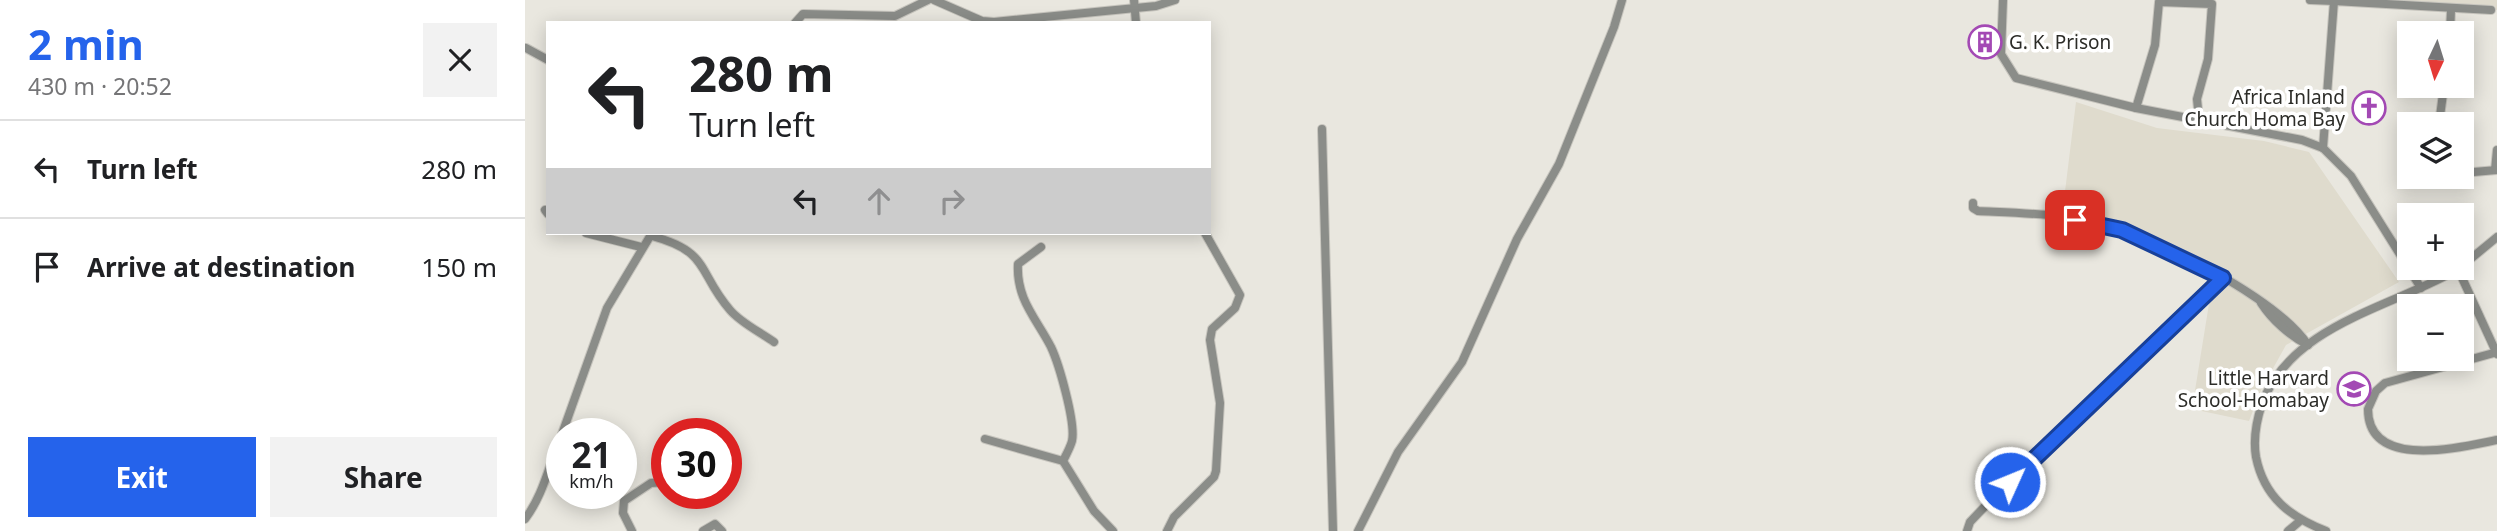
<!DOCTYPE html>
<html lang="en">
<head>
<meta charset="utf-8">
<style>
  :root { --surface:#fff; --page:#f2f2f2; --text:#202124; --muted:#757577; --line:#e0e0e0; --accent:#2563eb }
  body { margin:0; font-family:"Noto Sans",sans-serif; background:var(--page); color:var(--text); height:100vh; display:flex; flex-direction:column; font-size:26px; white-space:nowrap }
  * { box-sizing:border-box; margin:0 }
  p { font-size:23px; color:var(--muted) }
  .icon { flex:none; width:38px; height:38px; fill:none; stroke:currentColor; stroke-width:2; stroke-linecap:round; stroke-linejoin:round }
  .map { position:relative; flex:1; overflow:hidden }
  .details { display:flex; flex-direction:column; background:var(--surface); width:525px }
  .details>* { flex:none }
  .banner { position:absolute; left:21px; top:21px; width:665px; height:214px; border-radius:0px; box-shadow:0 4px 18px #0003; background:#fff; color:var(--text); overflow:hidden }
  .needle { width:46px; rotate:184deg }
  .controls { position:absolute; left:1872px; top:21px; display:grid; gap:14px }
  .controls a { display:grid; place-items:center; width:77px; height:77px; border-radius:0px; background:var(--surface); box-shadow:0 4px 18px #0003; font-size:35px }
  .speed { position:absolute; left:21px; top:418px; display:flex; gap:14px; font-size:35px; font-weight:700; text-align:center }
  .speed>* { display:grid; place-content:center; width:91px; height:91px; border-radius:50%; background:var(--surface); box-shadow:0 4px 18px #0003; line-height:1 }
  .speed small { font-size:18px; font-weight:400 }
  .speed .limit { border:10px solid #d22; background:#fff; color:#111 }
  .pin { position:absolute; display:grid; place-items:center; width:60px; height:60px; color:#fff; margin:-30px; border-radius:14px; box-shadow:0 4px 10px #0006 }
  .me { position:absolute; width:77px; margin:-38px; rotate:46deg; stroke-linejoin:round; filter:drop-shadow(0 0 5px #0008) }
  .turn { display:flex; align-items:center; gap:24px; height:147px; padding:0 28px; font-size:32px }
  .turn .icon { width:91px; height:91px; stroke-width:2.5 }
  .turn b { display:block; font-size:49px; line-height:60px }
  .lanes { display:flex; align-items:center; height:66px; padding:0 28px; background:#0003; justify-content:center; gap:35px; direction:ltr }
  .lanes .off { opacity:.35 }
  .round { display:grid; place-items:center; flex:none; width:74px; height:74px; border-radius:0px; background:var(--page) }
  .overview { display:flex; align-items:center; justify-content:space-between; height:119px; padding:0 28px }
  h1 { font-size:42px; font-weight:700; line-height:52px; color:var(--accent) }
  .button { display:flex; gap:14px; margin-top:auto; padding:14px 28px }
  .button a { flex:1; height:80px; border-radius:0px; background:var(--accent); color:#fff; font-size:28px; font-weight:700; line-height:80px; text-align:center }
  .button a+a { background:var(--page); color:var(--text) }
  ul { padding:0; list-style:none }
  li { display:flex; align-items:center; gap:21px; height:98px; padding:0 28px; border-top:2px solid var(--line) }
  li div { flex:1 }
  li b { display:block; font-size:26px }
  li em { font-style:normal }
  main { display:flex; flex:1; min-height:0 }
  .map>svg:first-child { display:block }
  .built { fill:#dfdbcd }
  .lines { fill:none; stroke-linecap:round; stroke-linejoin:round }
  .minor-casing { stroke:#c7c5be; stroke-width:10 }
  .minor { stroke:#8b8d89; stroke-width:8 }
  .route-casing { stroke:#184099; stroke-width:18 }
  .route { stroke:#2563eb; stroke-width:12 }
  .labels { text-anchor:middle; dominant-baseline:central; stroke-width:7; stroke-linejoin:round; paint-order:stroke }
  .poi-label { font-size:19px; fill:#2c2c28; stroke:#fff; text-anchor:end }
</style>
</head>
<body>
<main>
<section class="details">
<div class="overview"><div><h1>2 min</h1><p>430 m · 20:52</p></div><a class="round"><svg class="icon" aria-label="close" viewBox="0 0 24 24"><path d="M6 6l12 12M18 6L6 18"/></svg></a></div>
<ul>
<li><svg class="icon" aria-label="left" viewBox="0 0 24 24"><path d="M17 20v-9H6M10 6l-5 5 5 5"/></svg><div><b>Turn left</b></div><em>280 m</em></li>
<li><svg class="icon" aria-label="arrive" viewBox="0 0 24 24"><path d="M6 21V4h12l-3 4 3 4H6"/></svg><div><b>Arrive at destination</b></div><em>150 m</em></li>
</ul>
<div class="button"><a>Exit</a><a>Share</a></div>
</section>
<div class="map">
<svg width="1972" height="531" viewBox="0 0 1972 531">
  <rect width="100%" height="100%" fill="#e9e7df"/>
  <g class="built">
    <polygon points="1853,0 1972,0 1972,10"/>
    <polygon points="1551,102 1632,128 1739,141 1784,152 1874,282 1761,345 1736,390 1724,421 1667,409 1688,279 1607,239 1536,224"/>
  </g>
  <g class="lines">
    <defs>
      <g id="minor">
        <polyline points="409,0 457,21 469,22 631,6 650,0"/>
        <polyline points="609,0 611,23"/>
        <polyline points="1478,0 1476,54 1491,78 1611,108 1777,140 1798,148 1826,176 1896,288"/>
        <polyline points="1785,0 1809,1"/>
        <polyline points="270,23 278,14 370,16 403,0"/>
        <polyline points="1925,33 1926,10"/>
        <polyline points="1,48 23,60"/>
        <polyline points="1611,108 1630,45 1634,2 1687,4 1683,59 1672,99 1674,119"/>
        <polyline points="1914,124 1919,86"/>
        <polyline points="797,129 808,531"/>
        <polyline points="1798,148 1809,1 1966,10"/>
        <polyline points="1970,170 1972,150"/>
        <polyline points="1937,173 1972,170"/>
        <path d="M1448,203V208L1453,211C1493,213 1538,214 1577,223C1630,236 1753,299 1783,345"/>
        <polyline points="20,210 23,214"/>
        <polyline points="61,233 116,247"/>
        <path d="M127,236C186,252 172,272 205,310C216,323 235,332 249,342"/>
        <path d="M516,247L493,264C491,299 511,318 526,347C534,364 551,423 547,441C545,448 541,455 538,461L569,511L588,531"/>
        <polyline points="1937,266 1972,237"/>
        <polyline points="1933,269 1972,354"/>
        <path d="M1736,303C1747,320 1765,336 1783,345"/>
        <path d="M1972,352L1860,383L1851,391L1843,409C1843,471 1936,447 1972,440"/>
        <polyline points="37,434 82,308 127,233"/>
        <polyline points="460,439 538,461"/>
        <path d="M0,519C19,494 24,464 37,435"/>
        <polyline points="107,531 98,513 99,501 126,483 142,482"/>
        <polyline points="178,531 190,524 197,531"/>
        <polyline points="642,531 649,517 689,477 691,471 695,403 685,340 687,329 710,308 715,295 680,233"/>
        <polyline points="833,531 873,452 937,362 992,239 1034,164 1089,27 1097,0"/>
        <polyline points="1442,531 1445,522 1466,500 1698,278"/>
        <polyline points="1763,531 1775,521"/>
        <path d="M1801,531C1765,517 1739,497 1731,457C1728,439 1731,422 1737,404C1766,324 1869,307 1935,268"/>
      </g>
    </defs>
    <use href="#minor" class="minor-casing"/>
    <use href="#minor" class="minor"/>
  </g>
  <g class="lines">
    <defs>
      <polyline id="route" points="1485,482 1698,278 1597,230 1550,220"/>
    </defs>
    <use href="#route" class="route-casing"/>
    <use href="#route" class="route"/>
  </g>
  <defs>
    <symbol id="building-ring" viewBox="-11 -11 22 22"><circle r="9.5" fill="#fff" stroke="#a349b4" stroke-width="1.5"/><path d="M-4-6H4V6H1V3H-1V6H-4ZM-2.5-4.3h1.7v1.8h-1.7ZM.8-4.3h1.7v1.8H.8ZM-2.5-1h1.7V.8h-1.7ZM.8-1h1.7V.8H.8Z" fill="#a349b4"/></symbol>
    <symbol id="church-ring" viewBox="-11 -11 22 22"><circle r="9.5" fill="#fff" stroke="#a349b4" stroke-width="1.5"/><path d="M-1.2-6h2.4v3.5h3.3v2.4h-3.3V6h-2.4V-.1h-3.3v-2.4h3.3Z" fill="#a349b4"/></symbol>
    <symbol id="school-ring" viewBox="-11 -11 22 22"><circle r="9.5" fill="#fff" stroke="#a349b4" stroke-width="1.5"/><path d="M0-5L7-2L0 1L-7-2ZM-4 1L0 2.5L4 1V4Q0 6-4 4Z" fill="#a349b4"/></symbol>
  </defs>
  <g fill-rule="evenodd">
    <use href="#building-ring" x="1441" y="23" width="38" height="38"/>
    <use href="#church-ring" x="1825" y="89" width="38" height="38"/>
    <use href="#school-ring" x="1810" y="370" width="38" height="38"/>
  </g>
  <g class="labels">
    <g class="poi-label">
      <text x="1484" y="42" text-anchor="start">G. K. Prison</text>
      <text x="1820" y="97">Africa Inland<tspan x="1820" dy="22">Church Homa Bay</tspan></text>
      <text x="1804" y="378">Little Harvard<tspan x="1804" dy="22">School-Homabay</tspan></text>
    </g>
  </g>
</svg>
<div class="controls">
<a><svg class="needle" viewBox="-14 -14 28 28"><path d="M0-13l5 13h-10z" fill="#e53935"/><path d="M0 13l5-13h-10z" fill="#757577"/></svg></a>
<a><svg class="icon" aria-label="layers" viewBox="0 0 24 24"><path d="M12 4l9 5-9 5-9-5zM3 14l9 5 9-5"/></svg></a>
<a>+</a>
<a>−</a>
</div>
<div class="speed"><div>21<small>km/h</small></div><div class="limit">30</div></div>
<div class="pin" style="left:1550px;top:220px;background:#d93025"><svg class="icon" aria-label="arrive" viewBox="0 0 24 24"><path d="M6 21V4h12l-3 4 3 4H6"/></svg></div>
<svg class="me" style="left:1485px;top:482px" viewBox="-20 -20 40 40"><circle r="17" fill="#2563eb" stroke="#fff" stroke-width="3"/><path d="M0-11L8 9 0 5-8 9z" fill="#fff"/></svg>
<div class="banner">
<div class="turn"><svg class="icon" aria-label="left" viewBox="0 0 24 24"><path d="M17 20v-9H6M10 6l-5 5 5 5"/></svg><div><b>280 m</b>Turn left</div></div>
<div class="lanes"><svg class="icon" aria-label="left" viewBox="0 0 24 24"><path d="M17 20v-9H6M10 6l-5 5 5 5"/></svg><svg class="icon off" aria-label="ahead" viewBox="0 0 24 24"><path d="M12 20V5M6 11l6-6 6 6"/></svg><svg class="icon off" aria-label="right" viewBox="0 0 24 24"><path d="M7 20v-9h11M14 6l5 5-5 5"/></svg></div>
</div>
</div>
</main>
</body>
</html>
